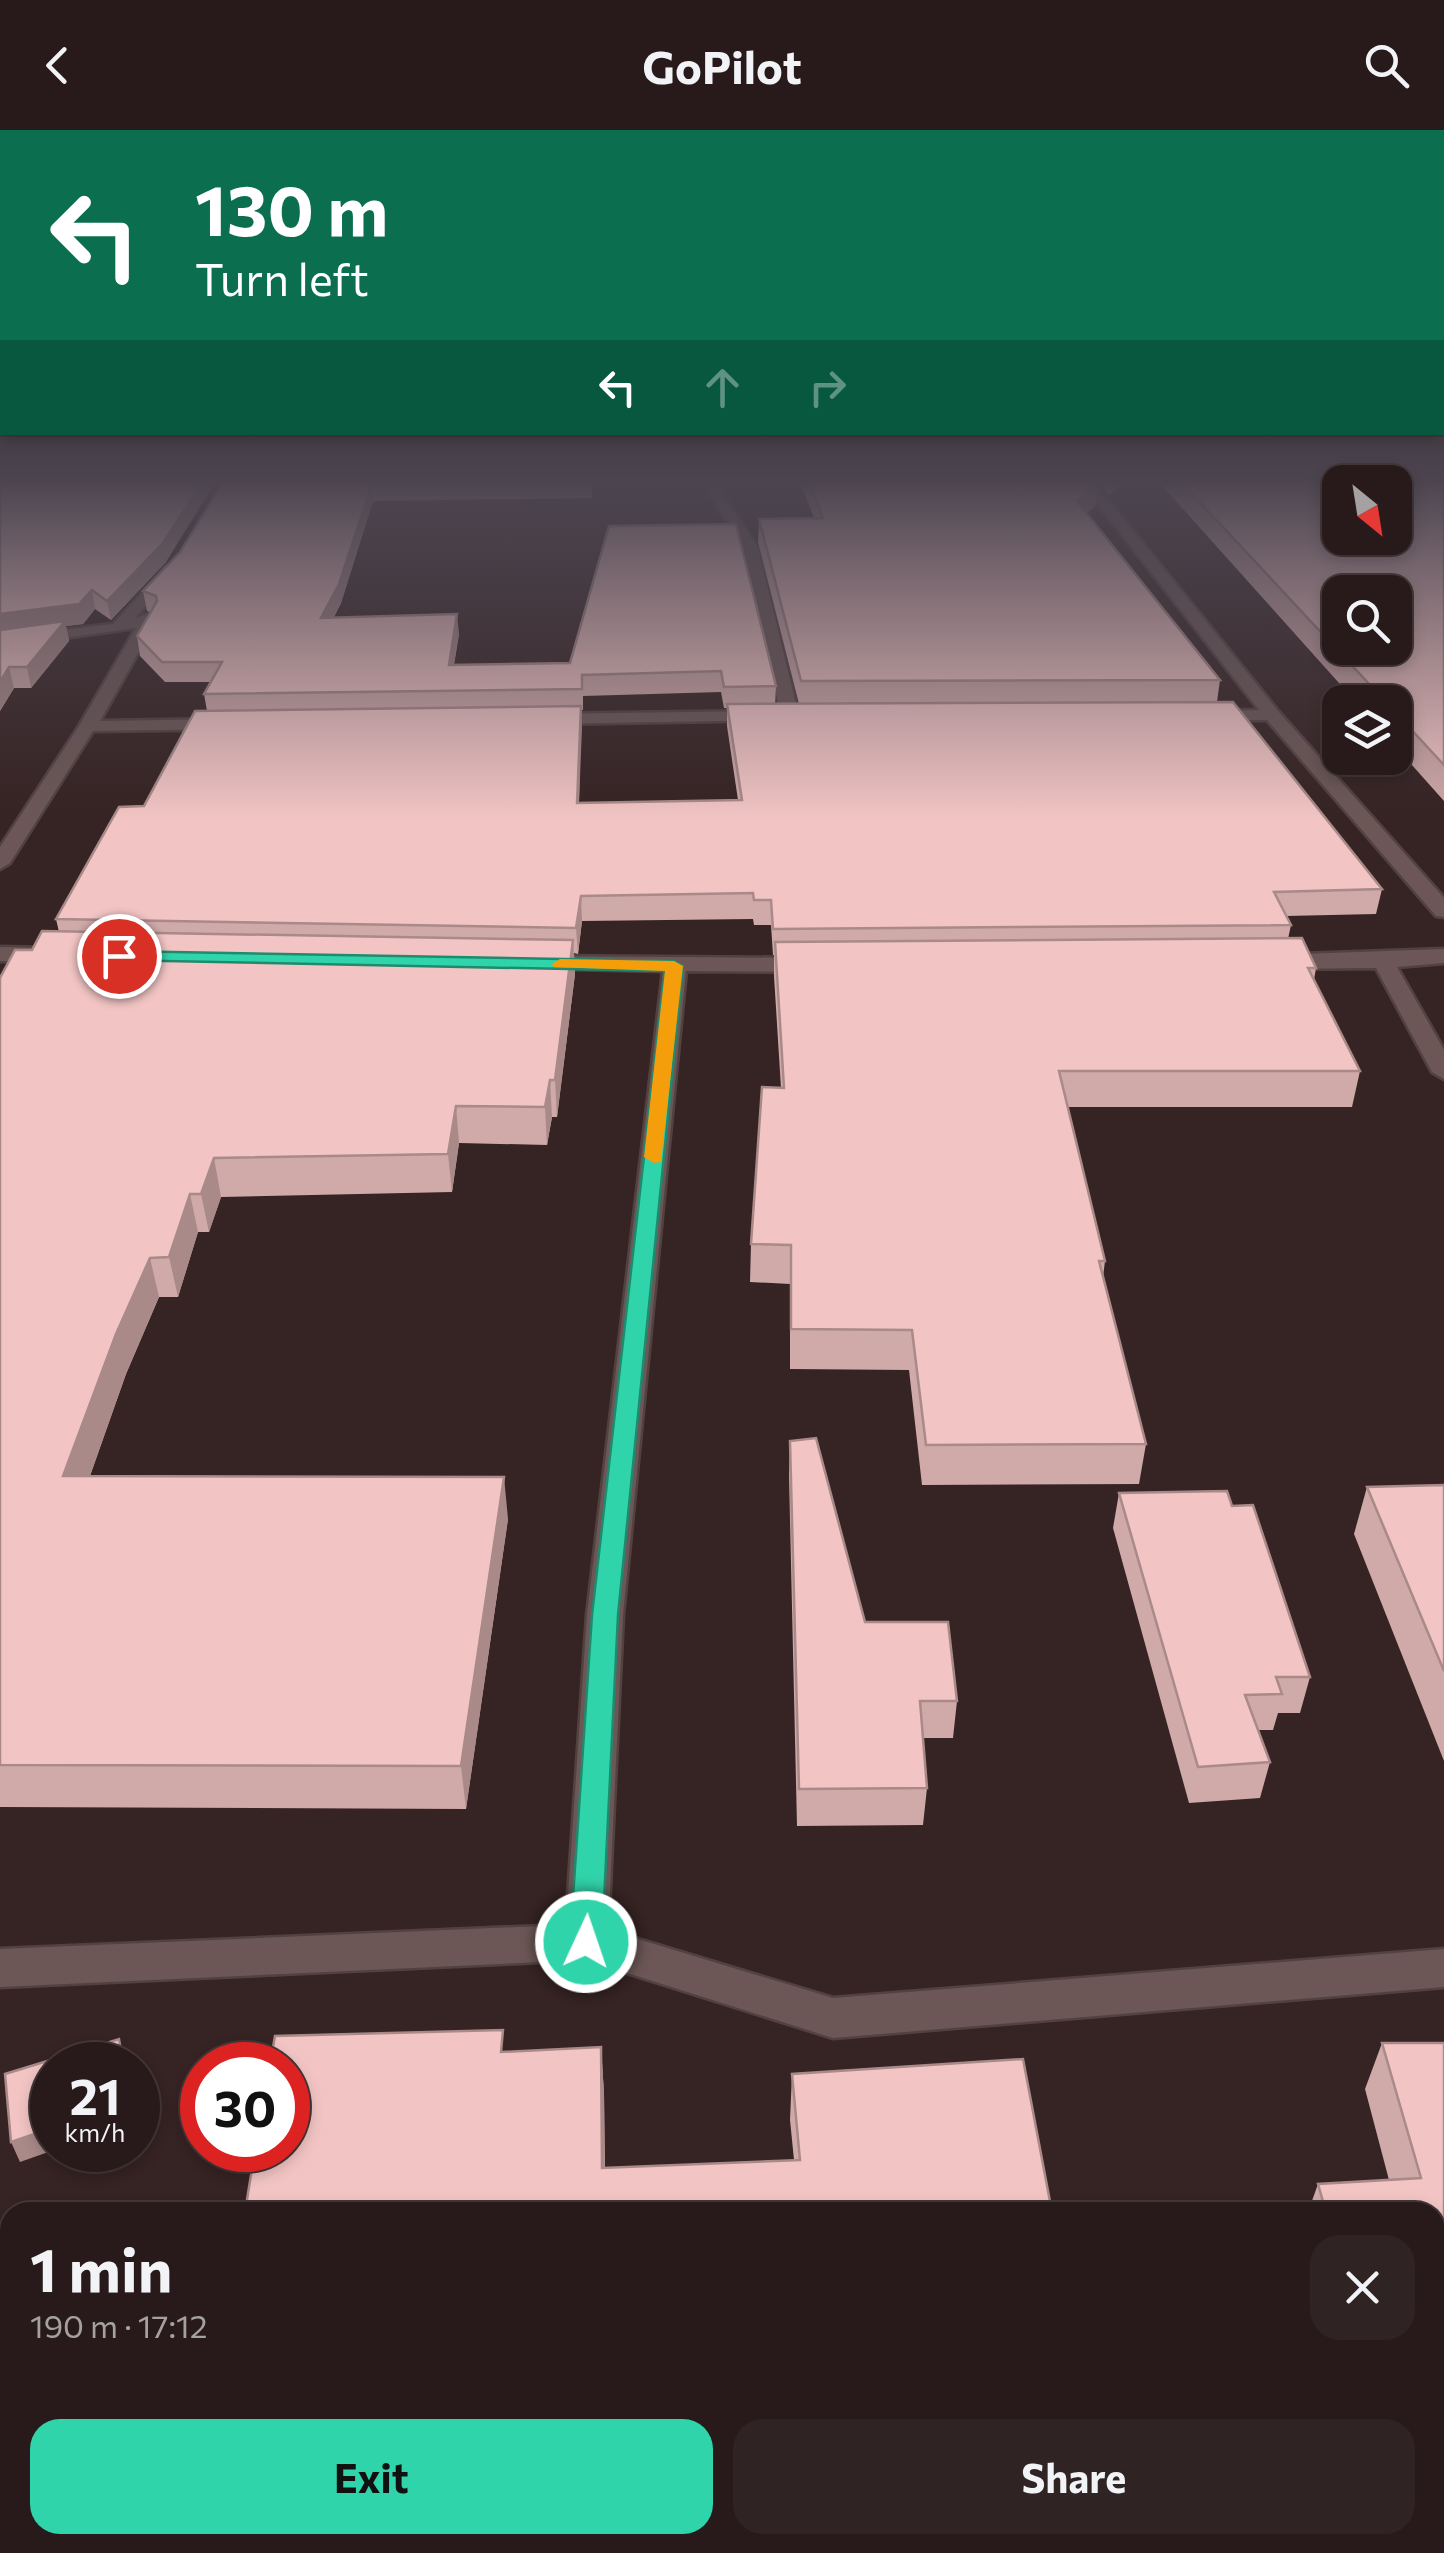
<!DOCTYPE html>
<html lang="en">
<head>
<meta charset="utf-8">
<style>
  :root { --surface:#281a1a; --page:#302323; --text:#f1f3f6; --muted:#a5a1a2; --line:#443839; --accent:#30d4aa }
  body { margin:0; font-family:Commissioner,sans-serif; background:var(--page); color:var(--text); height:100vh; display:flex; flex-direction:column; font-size:38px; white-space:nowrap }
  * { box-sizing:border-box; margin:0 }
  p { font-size:32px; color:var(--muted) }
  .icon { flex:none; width:55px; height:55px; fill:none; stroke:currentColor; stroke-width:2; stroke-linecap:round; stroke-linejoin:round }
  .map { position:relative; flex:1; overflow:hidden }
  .sheet { position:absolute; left:0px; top:2072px; width:1445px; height:352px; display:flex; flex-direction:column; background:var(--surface); border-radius:30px 30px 0 0; box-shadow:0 5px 15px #0003,0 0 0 2px var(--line) }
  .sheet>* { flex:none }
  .banner { position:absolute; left:0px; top:0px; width:1445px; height:305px; box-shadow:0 5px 15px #0003,0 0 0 2px var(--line); background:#0b6e4f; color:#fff; overflow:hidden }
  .needle { width:65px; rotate:150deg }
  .fabs { position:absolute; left:1322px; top:335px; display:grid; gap:20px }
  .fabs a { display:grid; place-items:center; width:90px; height:90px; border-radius:20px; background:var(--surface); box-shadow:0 5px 15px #0003,0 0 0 2px var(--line); font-size:50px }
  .speed { position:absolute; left:30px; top:1912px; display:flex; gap:20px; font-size:50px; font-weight:700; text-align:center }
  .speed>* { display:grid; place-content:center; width:130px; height:130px; border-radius:50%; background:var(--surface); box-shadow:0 5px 15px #0003,0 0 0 2px var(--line); line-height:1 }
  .speed small { font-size:25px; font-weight:400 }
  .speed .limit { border:15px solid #d22; background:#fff; color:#111 }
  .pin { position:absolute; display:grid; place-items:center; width:85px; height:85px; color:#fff; margin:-42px; border:5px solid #fff; border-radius:50%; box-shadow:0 2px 10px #0007 }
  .me { position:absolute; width:110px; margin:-55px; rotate:3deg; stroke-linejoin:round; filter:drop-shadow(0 0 8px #0008) }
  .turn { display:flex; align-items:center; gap:35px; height:210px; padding:0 30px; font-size:45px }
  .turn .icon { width:130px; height:130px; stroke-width:2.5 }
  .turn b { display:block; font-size:70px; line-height:85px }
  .lanes { display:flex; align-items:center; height:95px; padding:0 30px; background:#0003; justify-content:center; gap:50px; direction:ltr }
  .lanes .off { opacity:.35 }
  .round { display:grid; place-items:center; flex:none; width:105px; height:105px; border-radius:30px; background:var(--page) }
  .summary { display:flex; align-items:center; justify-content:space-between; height:170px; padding:0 30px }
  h1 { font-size:60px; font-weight:700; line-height:75px }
  .primary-button { display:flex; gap:20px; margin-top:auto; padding:20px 30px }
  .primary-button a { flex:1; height:115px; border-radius:30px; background:var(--accent); color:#111; font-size:40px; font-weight:700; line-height:115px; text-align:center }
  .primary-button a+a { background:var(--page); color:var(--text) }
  header { display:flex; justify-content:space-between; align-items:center; height:130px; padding:0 30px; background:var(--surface); font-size:45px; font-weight:700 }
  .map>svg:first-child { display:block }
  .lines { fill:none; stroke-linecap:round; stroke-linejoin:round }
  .minor-casing { stroke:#514241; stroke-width:5 }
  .minor { fill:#6c5756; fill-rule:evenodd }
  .wall { fill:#d0a9a9; fill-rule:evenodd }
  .shaded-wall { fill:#a98a89 }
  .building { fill:#f2c5c4; stroke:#a98a89; stroke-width:2.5; fill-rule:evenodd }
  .route { fill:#30d4aa; stroke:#1f8a6e; stroke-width:2.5 }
  .slow { fill:#f59e0b }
</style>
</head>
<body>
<header><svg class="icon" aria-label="back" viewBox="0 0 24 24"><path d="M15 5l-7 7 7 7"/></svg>GoPilot<svg class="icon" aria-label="search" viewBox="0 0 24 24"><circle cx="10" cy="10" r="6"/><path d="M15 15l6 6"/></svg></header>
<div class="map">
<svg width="1444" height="2423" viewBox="0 0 1444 2423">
  <rect width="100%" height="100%" fill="#362323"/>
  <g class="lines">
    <defs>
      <g id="minor">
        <polygon points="706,351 718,351 722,364 758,418 799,586 796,590 781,586 744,418 710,364"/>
        <polygon points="1080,351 1093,351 1278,581 1444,768 1444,787 1436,786 1267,590 1199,590 1196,586 1205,581 1259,580"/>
        <polygon points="166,437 178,440 135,488 149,484 157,489 100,591 229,589 238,594 229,599 93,601 10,733 0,739 0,717 79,596 136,498 0,517 0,507 113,494"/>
        <polygon points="769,581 778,586 775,590 545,594 536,589 545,584"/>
        <polygon points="0,817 51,818 62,825 51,832 0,831"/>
        <polygon points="1444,819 1444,833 1397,837 1444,920 1444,949 1432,942 1376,838 1272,839 1261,832 1272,825"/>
        <polygon points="537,826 816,828 827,835 816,842 686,841 623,1485 608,1800 833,1868 1444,1819 1444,1857 833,1908 586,1830 0,1857 0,1819 566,1795 587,1485 663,841 529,838 526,833 529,828"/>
      </g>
    </defs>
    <use href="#minor" class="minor-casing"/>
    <use href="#minor" class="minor"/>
  </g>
  <g class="wall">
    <polygon points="0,351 166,432 111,490 95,479 83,494 66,496 69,511 31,558 14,558 0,581"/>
    <path d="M224,351H591L592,368L373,371L341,473L334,487L459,504L454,535L570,533L609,396L776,556L775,574H799L758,412L759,389L814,388L800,351H1095L1097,355L1095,376L1087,383L1220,550L1217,572L1382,759L1376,784L1286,786L1291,795L1288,809L1316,838L1314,850L1360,941L1352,977H1068L1105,1131L1103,1147L1146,1314L1139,1354L922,1355L909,1240L790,1239V1154L750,1152L751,1114L781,958L774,846V825H773L771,795H754L753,789L582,791L578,824L574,823L575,844L557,987H552L547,1015L459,1013L452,1062L221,1067L209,1102H198L178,1167H159L126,1244L90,1346L508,1389L466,1679L0,1677V848L32,820L59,802L56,789L144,676L207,581L204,564L210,552H165L140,526L137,506L150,482L147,481L143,461L180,422ZM721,562L724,578H727V596L738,670L579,673L581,580H583V566Z"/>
    <polygon points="1098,351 1125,351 1109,365"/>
    <polygon points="1158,351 1444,351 1444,671 1395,616 1395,572 1356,572"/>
    <polygon points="790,1311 865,1492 957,1571 953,1608 923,1608 927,1658 923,1695 797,1696 789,1346"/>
    <polygon points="1444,1355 1444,1631 1354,1404 1367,1357"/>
    <polygon points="1119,1363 1232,1376 1310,1547 1300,1583 1278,1583 1273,1600 1258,1600 1270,1632 1260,1668 1189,1673 1113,1398"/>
    <polygon points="1382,1913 1444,1913 1444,2330 1435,2330 1435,2082 1308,2082 1318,2054 1389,2050 1365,1959"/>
    <polygon points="601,1917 604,1963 605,2038 794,2030 790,1990 792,1944 1052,2082 245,2082 505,1922"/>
  </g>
  <g class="shaded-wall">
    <polygon points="203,351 216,351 166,432 111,490 107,471"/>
    <polygon points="1110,351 1125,351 1109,365"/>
    <polygon points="372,354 373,371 341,473 323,507 321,488"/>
    <polygon points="1097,355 1095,376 1075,393 1077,371"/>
    <polygon points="92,460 95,479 83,494 66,496 69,511 31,558 27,537 0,504 0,484"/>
    <polygon points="457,484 459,504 450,556 449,535"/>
    <polygon points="9,537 14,558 0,581 0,552"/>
    <polygon points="581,576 582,598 578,697 577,673"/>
    <polygon points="581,766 582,791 578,824 576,798"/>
    <polygon points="573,810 575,844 557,987 555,950"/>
    <polygon points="550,950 552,987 547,1015 545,977"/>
    <polygon points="456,976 459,1013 452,1062 448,1024"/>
    <polygon points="214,1028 221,1067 209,1102 201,1064"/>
    <polygon points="190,1064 198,1102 178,1167 169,1127"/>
    <polygon points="150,1128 159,1167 126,1244 75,1388 63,1346 116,1204"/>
    <polygon points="504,1347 508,1389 466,1679 461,1636"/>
    <polygon points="119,1909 126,1929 127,1935 123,1935"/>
    <polygon points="601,1917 604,1963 605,2082 602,2038"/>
    <polygon points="52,1998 52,2020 54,2020 20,2032 11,2012"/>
  </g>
  <g class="building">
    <polygon points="0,351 203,351 163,413 107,471 92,460 79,474 0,484"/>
    <polygon points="224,351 548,351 372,354 339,454 321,488 457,484 449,535 570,533 609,396 736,394 776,556 724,557 721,541 582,545 582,559 204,564 222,532 162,532 137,506 157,471 156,466 143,461 180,422"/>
    <polygon points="809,351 1095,351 1097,355 1077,371 1220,550 801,551 759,389 823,388"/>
    <path d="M1180,351H1444V635L1395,582V572H1386ZM1340,352H1395V408H1340ZM1340,462H1395V518H1340Z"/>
    <polygon points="65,491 27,537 9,537 0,552 0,500"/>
    <polygon points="1233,572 1382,759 1274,762 1291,795 773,799 771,770 754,770 753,763 581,766 576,798 56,789 119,677 144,676 195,581 581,576 577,673 742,670 727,574"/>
    <polygon points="42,801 573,810 555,950 550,950 545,977 456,976 448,1024 214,1028 201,1064 190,1064 169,1127 150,1128 116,1204 63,1346 504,1347 461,1636 0,1635 0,848 15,820 32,820"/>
    <polygon points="1302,808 1316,838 1308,838 1360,941 1059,941 1105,1131 1099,1131 1146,1314 926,1315 912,1200 791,1199 791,1115 751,1114 762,957 784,958 775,812"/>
    <polygon points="816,1308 865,1492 948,1492 957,1571 920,1571 927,1658 799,1659 790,1311"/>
    <polygon points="1444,1355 1444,1541 1367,1357"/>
    <polygon points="1227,1361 1232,1376 1253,1375 1310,1547 1276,1547 1282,1564 1245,1565 1270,1632 1198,1637 1119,1363"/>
    <polygon points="503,1900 501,1922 601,1917 602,2038 800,2030 792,1944 1023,1929 1052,2082 245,2082 255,2020 288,2020 288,1935 270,1935 275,1906"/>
    <polygon points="119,1909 123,1935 52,1935 52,1998 11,2012 5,1944"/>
    <polygon points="1382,1913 1444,1913 1444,2289 1435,2290 1435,2082 1326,2082 1318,2054 1421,2048"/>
    <polygon points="0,2125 10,2125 10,2415 1314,2415 1316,2423 0,2423"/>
  </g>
  <linearGradient id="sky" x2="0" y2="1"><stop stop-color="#1e1313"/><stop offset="0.51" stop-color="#4c4550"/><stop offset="1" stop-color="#4c4550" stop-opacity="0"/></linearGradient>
  <rect width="1444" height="691" fill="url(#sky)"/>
  <polygon class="route" points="119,821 674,831 683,836 618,1485 602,1812 597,1822 586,1826 575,1822 570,1812 592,1485 665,841 113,830 111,826"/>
  <polygon class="slow" points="560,829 674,831 683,836 661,1032 654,1033 644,1027 665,841 554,837 552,834"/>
</svg>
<div class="fabs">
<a><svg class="needle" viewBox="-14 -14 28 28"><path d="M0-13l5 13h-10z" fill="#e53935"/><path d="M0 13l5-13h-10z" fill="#a5a1a2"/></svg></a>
<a><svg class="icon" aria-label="search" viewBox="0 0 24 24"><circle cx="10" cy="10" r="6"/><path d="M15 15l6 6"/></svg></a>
<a><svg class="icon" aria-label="layers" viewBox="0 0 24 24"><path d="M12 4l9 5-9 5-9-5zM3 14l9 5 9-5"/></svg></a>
</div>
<div class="speed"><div>21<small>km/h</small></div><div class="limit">30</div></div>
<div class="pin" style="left:119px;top:826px;background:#d93025"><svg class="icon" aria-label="arrive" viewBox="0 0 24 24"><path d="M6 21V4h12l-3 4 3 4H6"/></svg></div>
<svg class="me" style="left:586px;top:1812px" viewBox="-20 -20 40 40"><circle r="17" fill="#30d4aa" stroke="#fff" stroke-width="3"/><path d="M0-11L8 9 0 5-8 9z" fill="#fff"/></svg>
<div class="banner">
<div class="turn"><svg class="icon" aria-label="left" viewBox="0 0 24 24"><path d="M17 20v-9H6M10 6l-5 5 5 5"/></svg><div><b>130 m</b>Turn left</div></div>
<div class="lanes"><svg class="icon" aria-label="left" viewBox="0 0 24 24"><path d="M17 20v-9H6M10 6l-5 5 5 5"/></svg><svg class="icon off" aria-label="ahead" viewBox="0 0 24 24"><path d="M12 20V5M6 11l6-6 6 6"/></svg><svg class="icon off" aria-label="right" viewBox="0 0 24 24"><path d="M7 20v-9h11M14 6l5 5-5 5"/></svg></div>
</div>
<section class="sheet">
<div class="summary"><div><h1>1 min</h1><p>190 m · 17:12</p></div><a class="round"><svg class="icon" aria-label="close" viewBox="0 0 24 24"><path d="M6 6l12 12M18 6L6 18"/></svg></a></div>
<div class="primary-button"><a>Exit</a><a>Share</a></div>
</section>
</div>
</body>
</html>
